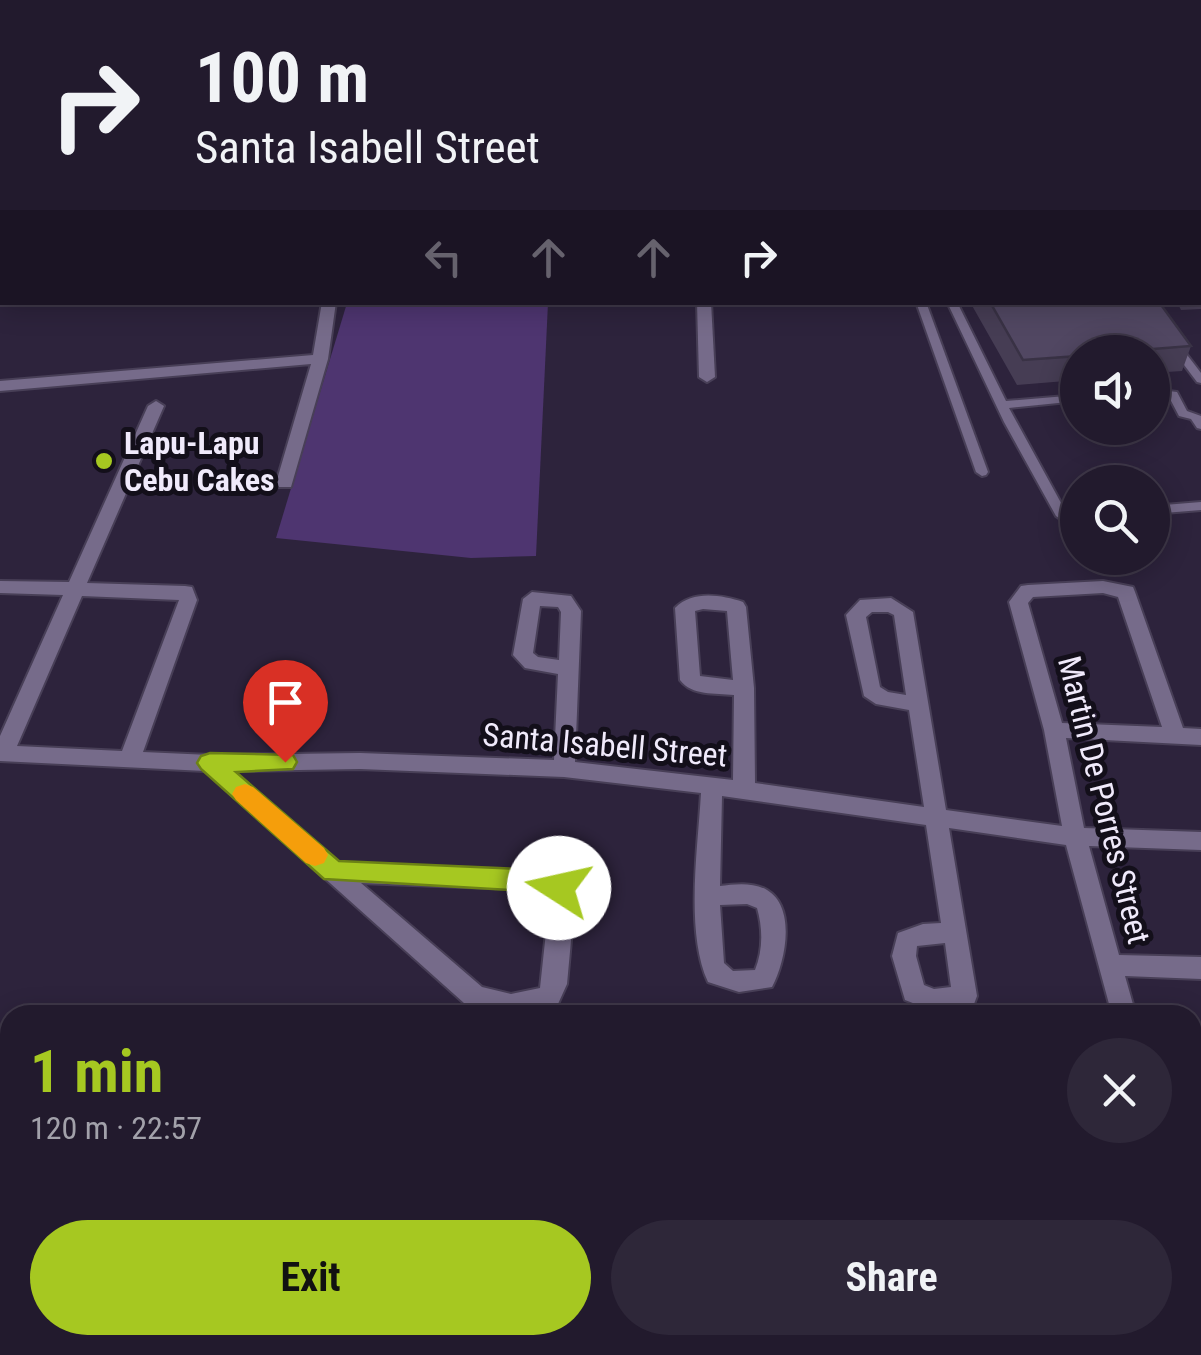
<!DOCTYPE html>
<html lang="en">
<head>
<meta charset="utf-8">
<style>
  :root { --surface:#221a2d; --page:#2e2739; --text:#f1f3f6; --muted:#a2a1aa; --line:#3f3849; --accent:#a6c821 }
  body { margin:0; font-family:"Roboto Condensed",sans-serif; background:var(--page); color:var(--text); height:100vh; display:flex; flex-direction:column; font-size:38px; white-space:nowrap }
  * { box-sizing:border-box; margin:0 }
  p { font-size:32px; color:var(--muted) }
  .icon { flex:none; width:55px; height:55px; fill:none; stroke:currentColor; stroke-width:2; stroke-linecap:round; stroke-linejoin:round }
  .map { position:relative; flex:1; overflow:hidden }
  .side { position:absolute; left:0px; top:1005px; width:1202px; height:350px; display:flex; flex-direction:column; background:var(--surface); border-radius:30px 30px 0 0; box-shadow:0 5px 25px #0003,0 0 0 2px var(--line) }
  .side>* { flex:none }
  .banner { position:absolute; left:0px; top:0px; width:1202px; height:305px; box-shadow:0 5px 25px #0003,0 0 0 2px var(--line); background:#221a2d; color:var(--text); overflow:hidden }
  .controls { position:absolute; left:1060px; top:335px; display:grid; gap:20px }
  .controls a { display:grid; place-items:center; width:110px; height:110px; border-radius:50%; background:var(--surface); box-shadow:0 5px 25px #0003,0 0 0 2px var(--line); font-size:50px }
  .pin { position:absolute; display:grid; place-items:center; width:85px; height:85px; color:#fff; margin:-102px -42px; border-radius:50% 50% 50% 0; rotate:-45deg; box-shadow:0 0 10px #0007 }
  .pin .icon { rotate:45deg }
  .me { position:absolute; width:110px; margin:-55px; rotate:280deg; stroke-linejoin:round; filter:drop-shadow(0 0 8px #0008) }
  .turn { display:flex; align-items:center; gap:35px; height:210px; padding:0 30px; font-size:45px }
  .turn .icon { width:130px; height:130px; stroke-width:2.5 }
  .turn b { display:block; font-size:70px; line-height:85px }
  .lanes { display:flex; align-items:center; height:95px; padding:0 30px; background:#0003; justify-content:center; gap:50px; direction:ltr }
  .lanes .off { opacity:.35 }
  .round { display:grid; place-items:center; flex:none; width:105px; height:105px; border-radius:52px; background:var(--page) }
  .headline { display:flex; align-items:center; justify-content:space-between; height:170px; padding:0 30px }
  h1 { font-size:60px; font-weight:700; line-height:75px; color:var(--accent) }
  .cta { display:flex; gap:20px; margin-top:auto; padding:20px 30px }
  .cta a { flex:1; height:115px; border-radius:60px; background:var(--accent); color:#111; font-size:40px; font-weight:700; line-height:115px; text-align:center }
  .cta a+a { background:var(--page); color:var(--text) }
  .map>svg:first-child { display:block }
  .green { fill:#4e3570 }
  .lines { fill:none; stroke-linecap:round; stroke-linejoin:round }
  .service-casing { stroke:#483f57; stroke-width:4 }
  .minor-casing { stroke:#483f57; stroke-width:4 }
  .primary-casing { stroke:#483f57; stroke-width:4 }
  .service { fill:#766b8a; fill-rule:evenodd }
  .minor { fill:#766b8a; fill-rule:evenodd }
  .primary { fill:#c4acec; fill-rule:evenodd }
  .wall { fill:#463d54 }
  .building { fill:#514762; stroke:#393245; stroke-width:2.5 }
  .route { fill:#a6c821; stroke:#6c8215; stroke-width:2.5 }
  .slow { fill:#f59e0b }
  .poi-dot { fill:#a6c821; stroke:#130f1a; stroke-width:4 }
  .labels { text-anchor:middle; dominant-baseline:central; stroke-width:10; stroke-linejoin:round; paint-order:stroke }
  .poi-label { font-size:32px; font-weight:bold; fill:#f0eafb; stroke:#130f1a; text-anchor:start }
  .street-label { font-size:32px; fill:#f0eafb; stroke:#130f1a }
</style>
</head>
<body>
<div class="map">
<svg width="1201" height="1355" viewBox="0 0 1201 1355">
  <rect width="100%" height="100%" fill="#2d233c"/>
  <polygon class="green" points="347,303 548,303 536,556 471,558 276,538"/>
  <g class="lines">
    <defs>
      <g id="service">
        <polygon points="87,0 95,0 95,2 88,2"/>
        <polygon points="724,0 732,0 732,2 725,2"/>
        <polygon points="766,0 774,0 774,2 767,2"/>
        <polygon points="1094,0 1102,0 1104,2 1096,2"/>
        <polygon points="1118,0 1127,0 1129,2 1121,2"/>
        <polygon points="1147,0 1155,0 1157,2 1149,2"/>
        <polygon points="1181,0 1189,0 1191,2 1183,2"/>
        <rect x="1200" y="13" width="1" height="5"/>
        <rect x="1200" y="50" width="1" height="5"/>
        <rect x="0" y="51" width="2" height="5"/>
        <rect x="1200" y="64" width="1" height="4"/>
        <polygon points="916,302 926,302 988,472 986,475 982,476 976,472"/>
        <polygon points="947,302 957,302 1006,401 1078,395 1078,401 1009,408 1066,512 1078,511 1078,519 1062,520 1056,516 1004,422"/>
        <polygon points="1177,346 1181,347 1201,373 1201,383 1197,382 1172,349"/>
        <polygon points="1152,389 1177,392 1187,411 1201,416 1201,429 1197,428 1191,419 1179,416 1169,397 1152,395"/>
        <polygon points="1201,502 1201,510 1152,514 1152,506"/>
      </g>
      <g id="minor">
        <polygon points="322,302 336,302 328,359 291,487 279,487 276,483 311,364 0,391 0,381 313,355"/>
        <polygon points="697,302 711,302 715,377 707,382 699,377"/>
        <path d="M156,401L164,406L87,583L185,586L192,587L197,600L143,752L210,755L360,753L554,760L558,674L525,668L513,655L523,599L532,592L571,596L581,611L575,762L733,780L734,695C715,693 692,696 680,680L675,608C693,590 721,595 743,602L746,607L754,688L755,783L924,807L909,710L876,704L864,696L846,615L860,600L891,598L913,612L946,810L1062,826L1044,730L1009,602L1021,586L1028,585L1103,581L1133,587L1135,592L1183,728L1201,729V745L1066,738L1084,828L1201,832V850L1089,846L1119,955L1201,957V979L1125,976L1136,1015H1112L1066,845L949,828L977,996L974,1004C948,1013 929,1010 905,1000L892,956L898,933L923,924L941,923L926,825L722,796L720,886C735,884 753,882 767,890C797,908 785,963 772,987L739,992L708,982C685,932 698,848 701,793L564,777L360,769L233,771L339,863L545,871L567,881L575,897L567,984L558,1004C524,1016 497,1019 464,1003L205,771L0,761V736L63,595L0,593V581L69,582L148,406ZM1103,593L1118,597L1162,727L1062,723L1028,603L1033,597ZM82,596L179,600L122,751L17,746ZM540,606L558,607L561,612L559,660L538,657L533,653ZM703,609L727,611L733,680L700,676L695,611ZM872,612H888L894,615L906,695L888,692L880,687L866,617ZM361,883L542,890L550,895L540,988L511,994L482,987ZM747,904L757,908C763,929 763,950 755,970L733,971L724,963L720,905ZM945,943L951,987L934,989L924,985L916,956L917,946Z"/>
        <rect x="1192" y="1100" width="9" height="24"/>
        <polygon points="822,1345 858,1345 862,1355 827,1355"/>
        <polygon points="1087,1345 1124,1345 1128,1355 1092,1355"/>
      </g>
      <rect id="primary" x="0" y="67" width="2" height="8"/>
    </defs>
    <use href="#service" class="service-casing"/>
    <use href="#minor" class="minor-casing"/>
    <use href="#primary" class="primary-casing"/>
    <use href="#service" class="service"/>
    <use href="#minor" class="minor"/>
    <use href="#primary" class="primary"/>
  </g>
  <g class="wall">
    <polygon points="0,95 2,96 2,155 0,154"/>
    <polygon points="1200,183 1201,309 1181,310 1177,302 1200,302"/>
    <polygon points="970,302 1159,302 1191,346 1182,371 1152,373 1152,352 1078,352 1078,380 1017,385"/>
  </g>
  <g class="building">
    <rect x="777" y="0" width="33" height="2"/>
    <polygon points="497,1 542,1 541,2 496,2"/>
    <polygon points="0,95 2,96 2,135 0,134"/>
    <polygon points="990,302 1159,302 1191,346 1115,352 1078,352 1078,356 1023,360"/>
  </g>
  <polygon class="route" points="210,753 293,755 297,762 293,769 236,772 339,861 545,870 568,880 572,888 568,896 559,899 542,892 324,879 201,769 197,763 201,756"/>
  <polygon class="slow" points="245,784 253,787 324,848 328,855 324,863 315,866 306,863 236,800 232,794 236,787"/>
  <circle class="poi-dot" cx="104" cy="461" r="10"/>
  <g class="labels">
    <g class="poi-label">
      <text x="124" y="443">Lapu-Lapu<tspan x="124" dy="37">Cebu Cakes</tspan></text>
    </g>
    <g class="street-label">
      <text transform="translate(605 745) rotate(5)">Santa Isabell Street</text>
      <text transform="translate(1104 800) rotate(76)">Martin De Porres Street</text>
    </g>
  </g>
</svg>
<div class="controls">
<a><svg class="icon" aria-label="sound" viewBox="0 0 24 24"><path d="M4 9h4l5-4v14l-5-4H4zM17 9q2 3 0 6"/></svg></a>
<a><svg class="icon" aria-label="search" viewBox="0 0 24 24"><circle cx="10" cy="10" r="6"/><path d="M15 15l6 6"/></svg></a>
</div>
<div class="pin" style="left:285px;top:762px;background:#d93025"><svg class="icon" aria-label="arrive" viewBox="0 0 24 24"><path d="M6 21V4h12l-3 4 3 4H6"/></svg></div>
<svg class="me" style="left:559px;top:888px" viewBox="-20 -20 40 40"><circle r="19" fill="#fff"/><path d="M0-13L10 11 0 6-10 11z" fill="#a6c821"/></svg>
<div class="banner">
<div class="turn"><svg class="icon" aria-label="right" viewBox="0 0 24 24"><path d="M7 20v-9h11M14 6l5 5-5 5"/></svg><div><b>100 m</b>Santa Isabell Street</div></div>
<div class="lanes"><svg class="icon off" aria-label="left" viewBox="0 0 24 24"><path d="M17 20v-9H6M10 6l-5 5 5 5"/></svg><svg class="icon off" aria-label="ahead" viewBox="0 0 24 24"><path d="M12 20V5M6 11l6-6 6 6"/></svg><svg class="icon off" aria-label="ahead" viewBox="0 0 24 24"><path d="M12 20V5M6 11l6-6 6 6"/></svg><svg class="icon" aria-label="right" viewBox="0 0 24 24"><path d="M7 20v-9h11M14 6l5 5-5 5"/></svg></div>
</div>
<section class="side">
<div class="headline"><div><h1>1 min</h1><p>120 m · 22:57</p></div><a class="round"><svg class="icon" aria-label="close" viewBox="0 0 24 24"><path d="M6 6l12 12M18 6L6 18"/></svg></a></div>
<div class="cta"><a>Exit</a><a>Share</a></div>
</section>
</div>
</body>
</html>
